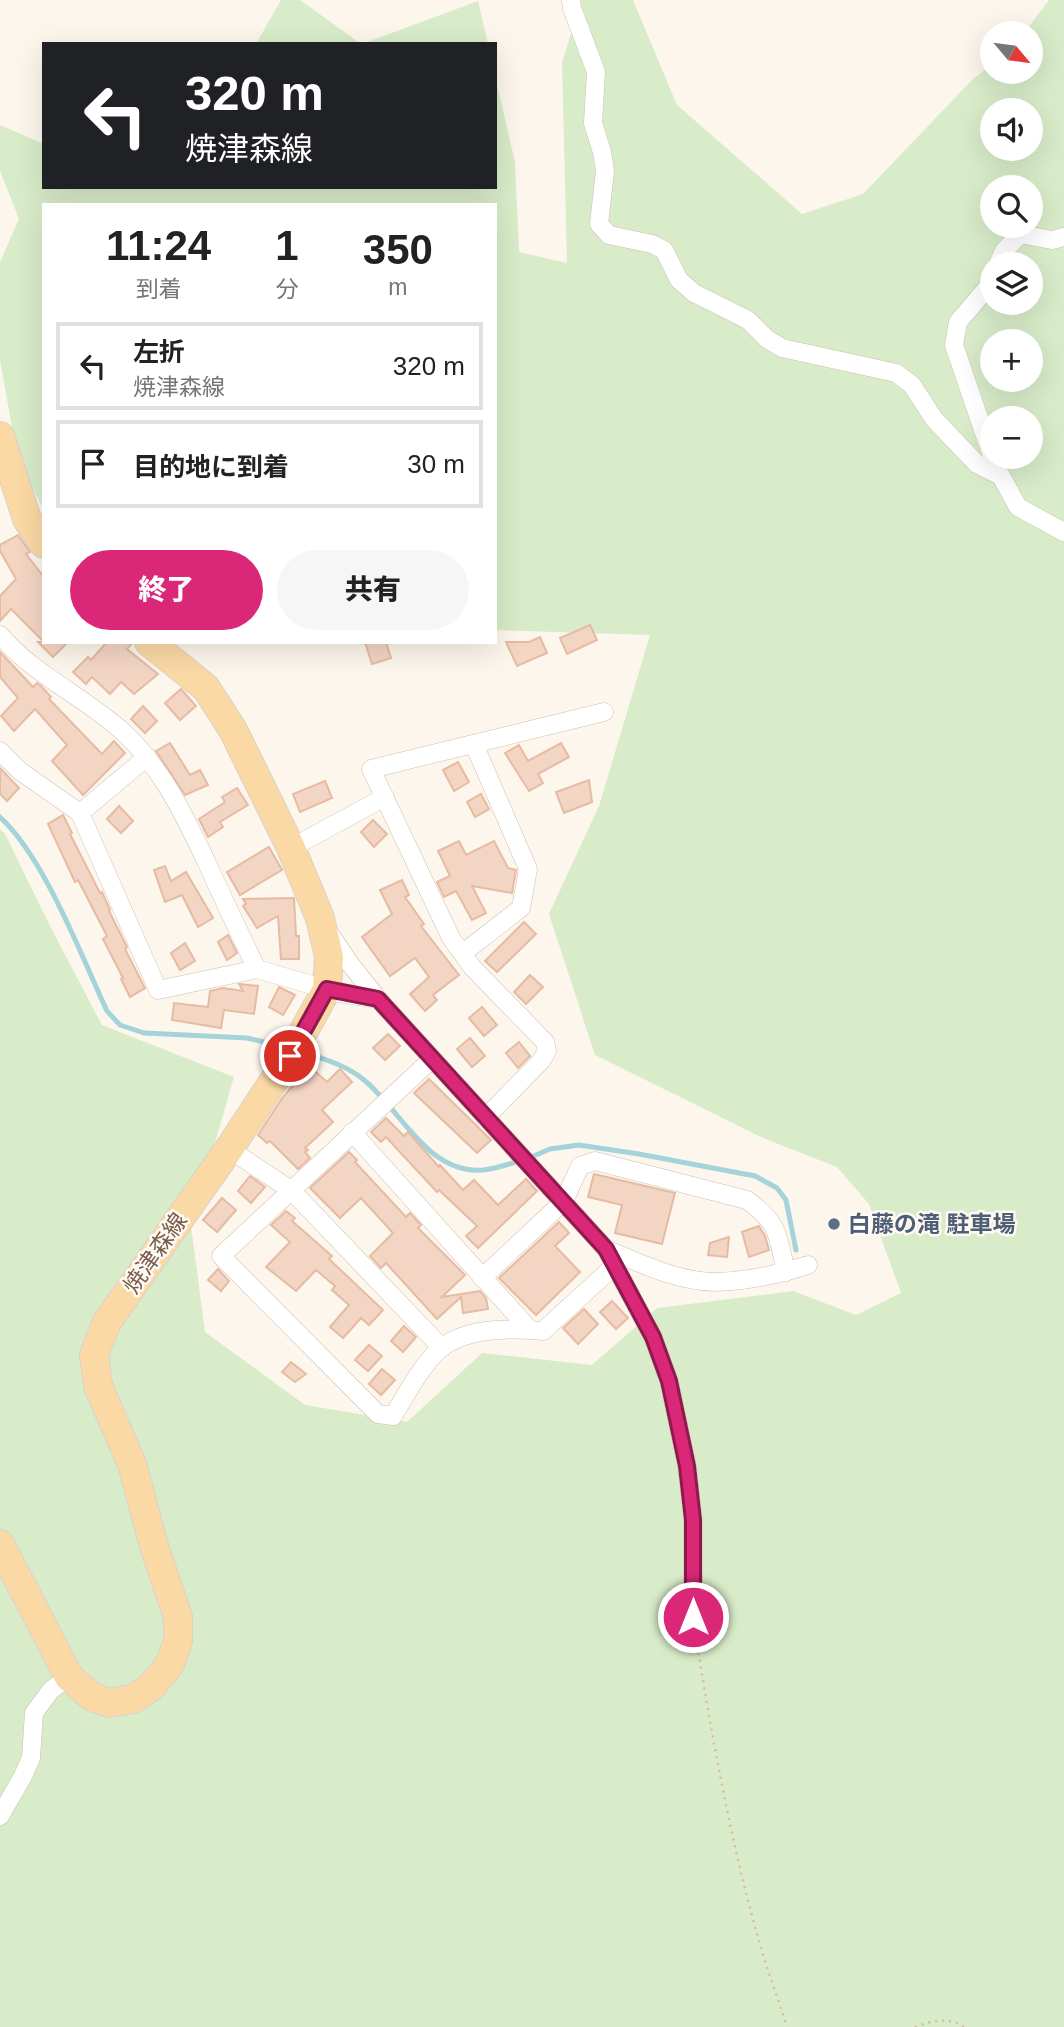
<!DOCTYPE html>
<html lang="ja">
<head>
<meta charset="utf-8">
<style>
  :root { --surface:#fff; --page:#f6f6f6; --text:#222; --muted:#767676; --line:#e0e0e0; --accent:#db2777 }
  body { margin:0; font-family:Helvetica,"Noto Sans JP",sans-serif; background:var(--page); color:var(--text); height:100vh; display:flex; flex-direction:column; font-size:26px; white-space:nowrap }
  * { box-sizing:border-box; margin:0 }
  p { font-size:23px; color:var(--muted) }
  .icon { flex:none; width:38px; height:38px; fill:none; stroke:currentColor; stroke-width:2; stroke-linecap:round; stroke-linejoin:round }
  .map { position:relative; flex:1; overflow:hidden }
  .details { position:absolute; left:42px; top:203px; width:455px; height:441px; display:flex; flex-direction:column; background:var(--surface); border-radius:0px; box-shadow:0 7px 28px #0002 }
  .details>* { flex:none }
  .banner { position:absolute; left:42px; top:42px; width:455px; height:147px; border-radius:0px; box-shadow:0 7px 28px #0002; background:#202124; color:#fff; overflow:hidden }
  .needle { width:46px; rotate:119deg }
  .buttons { position:absolute; left:980px; top:21px; display:grid; gap:14px }
  .buttons a { display:grid; place-items:center; width:63px; height:63px; border-radius:50%; background:var(--surface); box-shadow:0 7px 28px #0002; font-size:35px }
  .pin { position:absolute; display:grid; place-items:center; width:60px; height:60px; color:#fff; margin:-30px; border:4px solid #fff; border-radius:50%; box-shadow:0 2px 7px #0007 }
  .me { position:absolute; width:77px; margin:-38px; rotate:0deg; stroke-linejoin:round; filter:drop-shadow(0 0 5px #0008) }
  .turn { display:flex; align-items:center; gap:24px; height:147px; padding:0 28px; font-size:32px }
  .turn .icon { width:91px; height:91px; stroke-width:2.5 }
  .turn b { display:block; font-size:49px; line-height:60px }
  .eta { display:flex; justify-content:space-evenly; align-items:center; height:119px; text-align:center }
  .eta b { font-size:42px; font-weight:800; line-height:49px }
  .primary-button { display:flex; gap:14px; margin-top:auto; padding:14px 28px }
  .primary-button a { flex:1; height:80px; border-radius:42px; background:var(--accent); color:#fff; font-size:28px; font-weight:800; line-height:80px; text-align:center }
  .primary-button a+a { background:var(--page); color:var(--text) }
  ul { padding:0; list-style:none }
  li { display:flex; align-items:center; gap:21px; height:88px; margin:0 14px 10px; padding:0 14px; border:4px solid var(--line); border-radius:0px }
  li div { flex:1 }
  li b { display:block; font-size:26px }
  li em { font-style:normal }
  .map>svg:first-child { display:block }
  .green { fill:#d8ecc9; fill-rule:evenodd }
  .lines { fill:none; stroke-linecap:round; stroke-linejoin:round }
  .stream { stroke:#a5d3da; stroke-width:5 }
  .building { fill:#f3d5c3; stroke:#e6bba3; stroke-width:2 }
  .minor-casing { stroke:#d1beb0; stroke-width:19 }
  .primary-casing { stroke:#dad1cd; stroke-width:30 }
  .path { stroke:#d9b8a5; stroke-width:2.5; stroke-dasharray:2 5; stroke-linecap:butt }
  .minor { stroke:#fff; stroke-width:18 }
  .primary { stroke:#fbd9a5; stroke-width:28 }
  .route-casing { stroke:#8e194d; stroke-width:18 }
  .route { stroke:#db2777; stroke-width:12 }
  .service-dot { fill:#5c6f8a; stroke:#fffaf3; stroke-width:2.5 }
  .labels { text-anchor:middle; dominant-baseline:central; stroke-width:5; stroke-linejoin:round; paint-order:stroke }
  .service-label { font-size:23px; font-weight:bold; fill:#4e5e75; stroke:#fffaf3; text-anchor:start }
  .street-label { font-size:23px; fill:#7a5c4d; stroke:#fffaf3 }
</style>
</head>
<body>
<div class="map">
<svg width="1064" height="2027" viewBox="0 0 1064 2027">
  <rect width="100%" height="100%" fill="#fdf6ec"/>
  <g class="green">
    <polygon points="281,0 300,0 361,44 256,44"/>
    <path d="M581,0H633L677,105L802,214L863,194L973,79L992,65V72H1031V33H1024L1049,0H1064V2027H0V829L5,834L51,928L102,1025L234,1077L191,1226L205,1332L305,1405L407,1422L482,1353L592,1365L657,1308L793,1291L856,1315L901,1293L869,1204L837,1167L763,1138L595,1055L549,914L599,806L650,635L495,630V205H44V510L18,461L0,360V262L19,219L0,171V125L44,144V187H495V76L515,162L519,252L567,263L562,63ZM992,110H1031V149H992ZM992,187H1031V226H992ZM992,264H1031V303H992ZM992,341H1031V380H992ZM992,418H1031V457H992Z"/>
    <polygon points="478,1 488,44 362,44"/>
  </g>
  <g class="lines">
    <g class="stream">
      <path d="M0,817C44,857 81,955 107,1011L120,1025L144,1033L247,1038L285,1047"/>
      <path d="M301,1051C323,1059 346,1065 364,1080C402,1111 427,1174 483,1170C495,1169 508,1164 520,1161"/>
      <polyline points="529,1158 550,1149 579,1145 639,1154 755,1176 777,1188 786,1200 796,1250"/>
    </g>
  </g>
  <g class="building">
    <polygon points="18,535 30,552 26,554 44,577 44,642 11,609 0,621 0,596 16,579 0,551 0,545"/>
    <polygon points="590,625 597,640 567,654 560,638"/>
    <polygon points="540,637 547,653 517,666 506,642 529,642"/>
    <polygon points="38,642 68,642 53,657"/>
    <polygon points="107,642 133,642 127,649 158,674 134,694 121,682 110,694 92,677 86,684 73,672 88,657 91,660"/>
    <polygon points="365,642 386,642 391,658 372,664"/>
    <polygon points="0,652 33,687 37,683 41,686 51,697 49,699 102,754 114,741 125,753 83,795 52,761 67,745 35,709 14,731 1,716 18,698 0,677"/>
    <polygon points="181,689 196,706 180,720 165,703"/>
    <polygon points="143,706 157,721 145,733 131,719"/>
    <polygon points="170,743 190,775 200,770 208,785 185,795 156,751"/>
    <polygon points="561,743 569,757 538,774 543,783 529,791 505,753 519,745 528,761"/>
    <polygon points="458,762 469,782 454,791 443,770"/>
    <polygon points="0,768 19,788 7,801 0,794"/>
    <polygon points="589,780 592,802 564,813 556,792"/>
    <polygon points="325,781 332,798 300,812 293,794"/>
    <polygon points="237,788 248,805 220,822 223,827 208,837 199,819 225,802 222,797"/>
    <polygon points="481,794 489,809 475,817 467,802"/>
    <polygon points="119,806 133,821 121,833 107,819"/>
    <polygon points="63,815 72,833 70,834 100,893 102,892 110,910 109,911 127,947 125,949 145,988 130,997 121,979 123,978 103,939 107,936 78,880 75,882 48,824"/>
    <polygon points="373,820 387,834 374,847 361,832"/>
    <polygon points="459,841 466,855 494,841 508,868 516,870 512,893 472,886 486,913 472,920 456,891 444,897 437,882 450,876 438,851"/>
    <polygon points="269,847 282,870 240,895 227,872"/>
    <polygon points="165,866 171,881 186,872 213,918 198,927 182,895 165,902 154,870"/>
    <polygon points="402,880 409,895 405,897 424,924 421,926 459,975 433,995 437,1000 425,1011 410,994 429,977 415,958 390,976 362,937 392,914 380,890"/>
    <polygon points="294,898 296,936 299,936 299,959 281,959 278,916 257,928 243,906 246,904 243,899"/>
    <polygon points="524,922 536,934 497,972 485,961"/>
    <polygon points="228,935 237,953 227,960 218,942"/>
    <polygon points="185,943 195,961 180,970 171,953"/>
    <polygon points="530,975 543,987 526,1004 514,992"/>
    <polygon points="239,984 258,986 254,1014 224,1010 221,1028 172,1020 174,1003 208,1007 210,991 223,988 243,991"/>
    <polygon points="279,987 295,995 283,1015 269,1007"/>
    <polygon points="482,1007 497,1025 484,1036 469,1018"/>
    <polygon points="388,1034 400,1046 385,1060 373,1048"/>
    <polygon points="470,1038 485,1056 472,1067 457,1049"/>
    <polygon points="519,1042 530,1056 518,1068 506,1053"/>
    <polygon points="309,1066 327,1082 340,1069 352,1082 322,1110 333,1122 305,1148 308,1150 305,1152 310,1158 298,1169 270,1141 267,1143 258,1135 283,1097"/>
    <polygon points="429,1079 491,1140 477,1153 414,1093"/>
    <polygon points="386,1118 404,1136 408,1132 439,1167 440,1165 463,1190 474,1180 498,1205 526,1179 537,1191 478,1248 466,1236 477,1226 439,1190 437,1192 386,1137 381,1142 371,1132"/>
    <polygon points="349,1152 357,1160 355,1162 406,1217 410,1213 421,1225 418,1228 465,1275 442,1297 480,1291 486,1298 488,1309 463,1313 461,1297 437,1319 386,1263 381,1268 370,1256 393,1233 361,1198 340,1218 310,1188"/>
    <polygon points="594,1174 675,1193 662,1244 615,1233 622,1205 588,1197"/>
    <polygon points="250,1176 265,1187 251,1203 238,1191"/>
    <polygon points="222,1198 236,1210 217,1232 203,1220"/>
    <polygon points="286,1211 295,1218 292,1221 332,1256 329,1259 383,1310 369,1325 361,1318 343,1338 330,1327 349,1305 332,1290 335,1286 316,1270 296,1291 266,1267 290,1242 271,1225"/>
    <polygon points="559,1222 569,1233 555,1246 580,1272 536,1315 499,1278"/>
    <polygon points="759,1226 765,1236 769,1250 749,1257 742,1232"/>
    <polygon points="729,1237 727,1257 708,1255 710,1243"/>
    <polygon points="218,1269 229,1281 221,1291 208,1280"/>
    <polygon points="612,1301 628,1318 616,1329 600,1312"/>
    <polygon points="584,1309 598,1324 578,1344 563,1328"/>
    <polygon points="404,1326 416,1337 403,1352 391,1341"/>
    <polygon points="369,1345 382,1356 368,1371 355,1360"/>
    <polygon points="291,1362 306,1374 295,1382 282,1372"/>
    <polygon points="382,1369 395,1380 381,1395 369,1384"/>
  </g>
  <g class="lines">
    <defs>
      <g id="minor">
        <polyline points="571,0 572,8 596,72 593,123 602,152 605,171 599,224 609,235 652,244 664,250 679,280 694,293 748,320 767,339 782,348 896,373 912,385 934,419 977,464 999,475"/>
        <polyline points="998,264 1004,251 1020,234 1052,240 1064,237"/>
        <polyline points="992,277 988,287 958,322 954,345 992,456"/>
        <polyline points="996,467 1018,507 1064,532"/>
        <path d="M0,635C34,675 83,696 121,730C162,767 184,815 207,863C223,899 240,934 257,969"/>
        <polyline points="0,751 20,771 80,813 158,990 257,969 339,993 378,999 606,1249 653,1337 669,1381 687,1466 693,1520 693,1617"/>
        <polyline points="80,813 147,757"/>
        <polyline points="291,848 385,797"/>
        <polyline points="329,933 351,965 378,999"/>
        <polyline points="463,953 521,908 528,869 474,744"/>
        <path d="M432,1059L221,1256L378,1414L393,1416C406,1395 422,1364 441,1348C468,1327 511,1328 543,1331L614,1266"/>
        <polyline points="485,1118 541,1061 547,1051 545,1042 472,967 451,938 371,769 604,712"/>
        <polyline points="352,1132 530,1330"/>
        <polyline points="229,1149 291,1190 442,1348"/>
        <path d="M606,1249C640,1263 678,1282 716,1282C746,1281 780,1274 808,1265"/>
        <path d="M482,1278L564,1201L580,1166L595,1161L747,1200C780,1224 777,1234 786,1272"/>
        <polyline points="0,1816 23,1776 31,1758 34,1713 51,1690 69,1677"/>
      </g>
      <g id="primary">
        <polyline points="0,436 27,519 44,544"/>
        <polyline points="0,1544 69,1677 92,1697 109,1703 133,1699 151,1687 170,1664 178,1641 178,1617 154,1546 132,1464 98,1386 94,1355 107,1322 229,1149 290,1056 327,989 329,957 320,918 291,848 233,730 206,688 149,642"/>
      </g>
    </defs>
    <use href="#minor" class="minor-casing"/>
    <use href="#primary" class="primary-casing"/>
    <g class="path">
      <path d="M695,1632C712,1736 730,1840 759,1941C767,1970 778,1998 787,2027"/>
      <path d="M915,2027C932,2021 948,2016 964,2027"/>
    </g>
    <use href="#minor" class="minor"/>
    <use href="#primary" class="primary"/>
  </g>
  <g class="lines">
    <defs>
      <polyline id="route" points="290,1056 327,989 378,999 606,1249 653,1337 669,1381 687,1466 693,1520 693,1617"/>
    </defs>
    <use href="#route" class="route-casing"/>
    <use href="#route" class="route"/>
  </g>
  <circle class="service-dot" cx="834" cy="1224" r="7"/>
  <g class="labels">
    <g class="service-label">
      <text x="848" y="1224">白藤の滝 駐車場</text>
    </g>
    <g class="street-label">
      <text transform="translate(155 1253) rotate(-55)">焼津森線</text>
    </g>
  </g>
</svg>
<div class="buttons">
<a><svg class="needle" viewBox="-14 -14 28 28"><path d="M0-13l5 13h-10z" fill="#e53935"/><path d="M0 13l5-13h-10z" fill="#767676"/></svg></a>
<a><svg class="icon" aria-label="sound" viewBox="0 0 24 24"><path d="M4 9h4l5-4v14l-5-4H4zM17 9q2 3 0 6"/></svg></a>
<a><svg class="icon" aria-label="search" viewBox="0 0 24 24"><circle cx="10" cy="10" r="6"/><path d="M15 15l6 6"/></svg></a>
<a><svg class="icon" aria-label="layers" viewBox="0 0 24 24"><path d="M12 4l9 5-9 5-9-5zM3 14l9 5 9-5"/></svg></a>
<a>+</a>
<a>−</a>
</div>
<div class="pin" style="left:290px;top:1056px;background:#d93025"><svg class="icon" aria-label="arrive" viewBox="0 0 24 24"><path d="M6 21V4h12l-3 4 3 4H6"/></svg></div>
<svg class="me" style="left:693px;top:1617px" viewBox="-20 -20 40 40"><circle r="17" fill="#db2777" stroke="#fff" stroke-width="3"/><path d="M0-11L8 9 0 5-8 9z" fill="#fff"/></svg>
<div class="banner">
<div class="turn"><svg class="icon" aria-label="left" viewBox="0 0 24 24"><path d="M17 20v-9H6M10 6l-5 5 5 5"/></svg><div><b>320 m</b>焼津森線</div></div>
</div>
<section class="details">
<div class="eta">
<div><b>11:24</b><p>到着</p></div>
<div><b>1</b><p>分</p></div>
<div><b>350</b><p>m</p></div>
</div>
<ul>
<li><svg class="icon" aria-label="left" viewBox="0 0 24 24"><path d="M17 20v-9H6M10 6l-5 5 5 5"/></svg><div><b>左折</b><p>焼津森線</p></div><em>320 m</em></li>
<li><svg class="icon" aria-label="arrive" viewBox="0 0 24 24"><path d="M6 21V4h12l-3 4 3 4H6"/></svg><div><b>目的地に到着</b></div><em>30 m</em></li>
</ul>
<div class="primary-button"><a>終了</a><a>共有</a></div>
</section>
</div>
</body>
</html>
